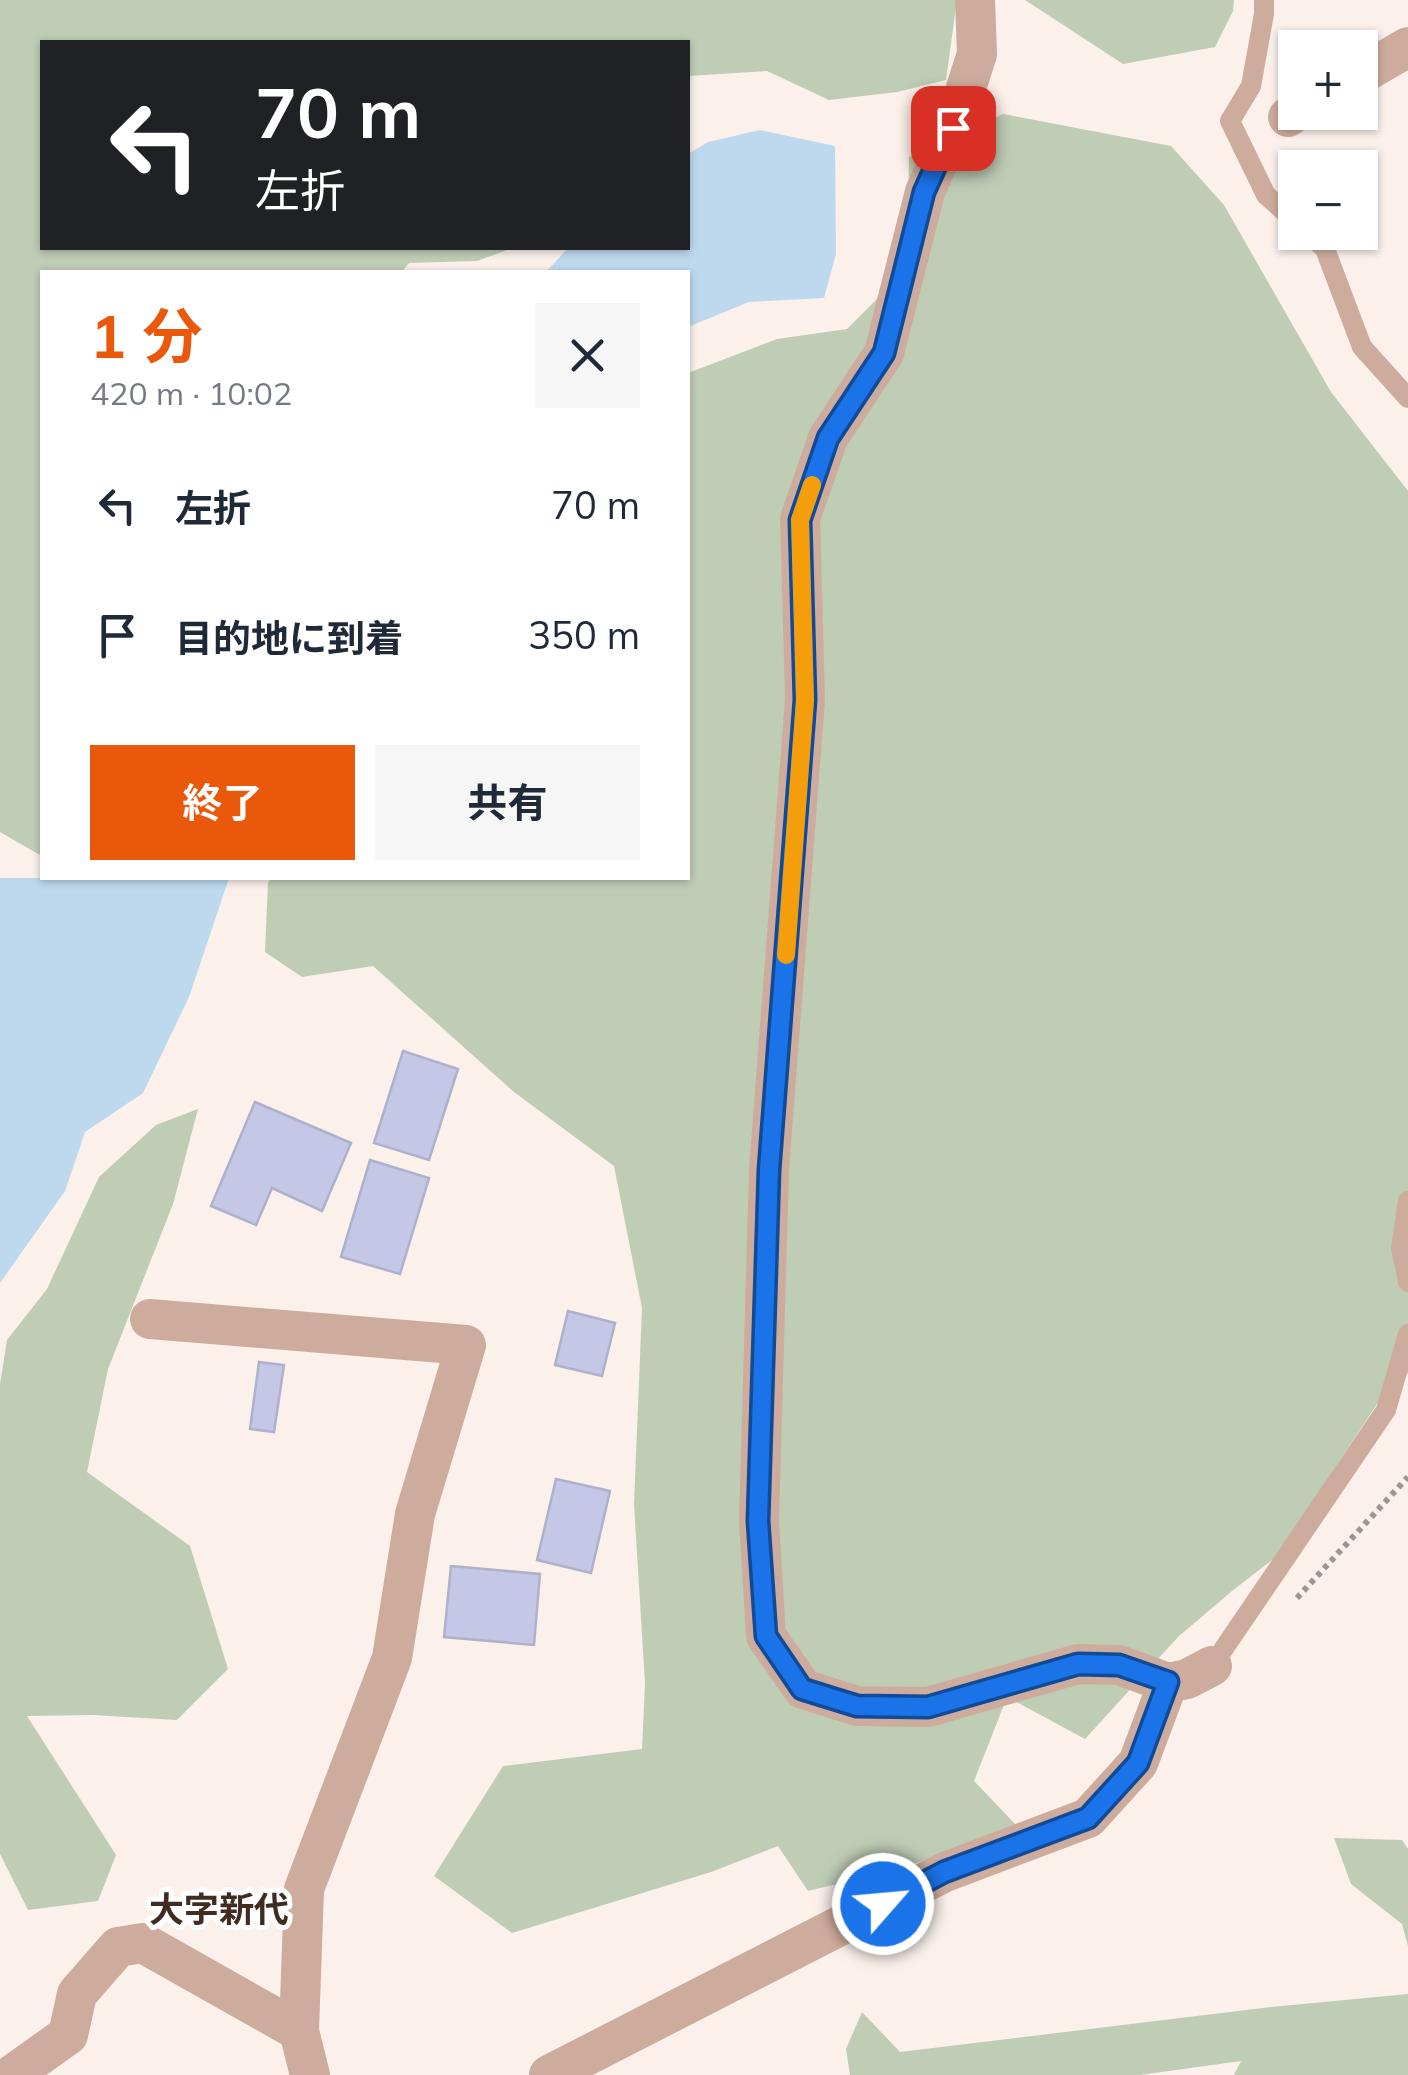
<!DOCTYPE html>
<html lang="ja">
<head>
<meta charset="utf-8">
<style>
  :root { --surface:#fff; --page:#f6f6f7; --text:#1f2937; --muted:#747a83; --accent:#ea580c }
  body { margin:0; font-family:Mulish,"Noto Sans JP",sans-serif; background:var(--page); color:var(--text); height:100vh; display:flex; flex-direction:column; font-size:38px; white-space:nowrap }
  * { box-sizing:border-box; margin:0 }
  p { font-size:32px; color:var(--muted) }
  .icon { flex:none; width:55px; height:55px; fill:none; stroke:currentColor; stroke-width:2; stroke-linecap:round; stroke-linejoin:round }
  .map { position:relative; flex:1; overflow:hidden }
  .panel { position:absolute; left:40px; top:270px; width:650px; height:610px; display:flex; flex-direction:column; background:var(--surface); border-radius:0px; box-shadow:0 2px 8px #0004 }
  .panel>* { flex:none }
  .hud { position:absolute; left:40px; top:40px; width:650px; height:210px; border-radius:0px; box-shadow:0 2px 8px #0004; background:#202124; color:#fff; overflow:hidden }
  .buttons { position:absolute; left:1278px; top:30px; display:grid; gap:20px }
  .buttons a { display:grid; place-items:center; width:100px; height:100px; border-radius:0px; background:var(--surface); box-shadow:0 2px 8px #0004; font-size:50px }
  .pin { position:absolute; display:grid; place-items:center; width:85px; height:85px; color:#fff; margin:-42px; border-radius:20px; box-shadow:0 5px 15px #0006 }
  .me { position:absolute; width:110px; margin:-55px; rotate:63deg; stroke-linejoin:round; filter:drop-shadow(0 0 8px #0008) }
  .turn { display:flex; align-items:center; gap:35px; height:210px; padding:0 50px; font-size:45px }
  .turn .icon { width:130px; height:130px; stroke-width:2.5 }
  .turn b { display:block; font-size:70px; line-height:85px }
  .round { display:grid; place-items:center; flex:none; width:105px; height:105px; border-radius:0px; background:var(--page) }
  .summary { display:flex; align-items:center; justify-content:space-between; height:170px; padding:0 50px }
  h1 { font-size:60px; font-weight:700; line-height:75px; color:var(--accent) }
  .primary-button { display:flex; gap:20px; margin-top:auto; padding:20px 50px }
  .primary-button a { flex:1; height:115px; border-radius:0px; background:var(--accent); color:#fff; font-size:40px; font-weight:700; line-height:115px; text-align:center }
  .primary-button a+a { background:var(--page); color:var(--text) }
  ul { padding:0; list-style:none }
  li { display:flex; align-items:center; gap:30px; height:130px; padding:0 50px }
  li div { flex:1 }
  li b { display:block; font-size:38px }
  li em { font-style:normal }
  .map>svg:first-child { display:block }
  .green { fill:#bfcdb5 }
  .water { fill:#bed9ee }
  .building { fill:#c4c7e5; stroke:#aeb1cb; stroke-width:2.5 }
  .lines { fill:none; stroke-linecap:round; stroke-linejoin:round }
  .path { stroke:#9f958f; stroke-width:6; stroke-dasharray:5 5; stroke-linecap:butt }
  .service { stroke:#ceac9d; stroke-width:20 }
  .minor { stroke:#ceac9d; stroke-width:40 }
  .route-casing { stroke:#114b97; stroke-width:25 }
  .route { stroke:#1a73e8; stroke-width:18 }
  .slow { stroke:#f59e0b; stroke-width:18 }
  .labels { text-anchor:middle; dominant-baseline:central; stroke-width:10; stroke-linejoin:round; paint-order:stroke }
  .quarter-label { font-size:35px; font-weight:bold; fill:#412c21; stroke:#fff }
</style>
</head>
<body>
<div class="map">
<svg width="1408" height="2075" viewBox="0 0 1408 2075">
  <rect width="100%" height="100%" fill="#fbf0ea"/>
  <g class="green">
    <polygon points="0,0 957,0 946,80 897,92 829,100 767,71 688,76 688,42 42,42 42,248 513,248 477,261 409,263 402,272 42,272 42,854 40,855 0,832"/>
    <polygon points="1025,0 1234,0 1233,11 1215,47 1123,64"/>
    <polygon points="1003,114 1171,146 1224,205 1331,392 1408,491 1408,1373 1379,1401 1276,1557 1232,1591 1178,1637 1085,1739 1007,1697 974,1781 1020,1829 895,1870 808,1891 778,1846 711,1872 512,1933 434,1876 503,1766 642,1749 645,1683 634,1504 642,1308 614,1166 514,1092 373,966 302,977 265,952 268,883 271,878 688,878 688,373 777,339 847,329 907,269 909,157"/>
    <polygon points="198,1109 173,1204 108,1369 87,1472 190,1546 228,1669 177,1720 93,1715 27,1716 116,1855 98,1901 28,1910 0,1854 0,1384 7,1340 47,1289 99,1177 156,1125"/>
    <polygon points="1334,1838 1402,1840 1408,1849 1408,1946 1402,1924 1351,1884"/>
    <polygon points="1408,1994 1408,2075 1234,2075 1241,2061 1140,2075 850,2075 846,2049 862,2012 900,2052 1271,2007"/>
  </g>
  <g class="water">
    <polygon points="760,130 835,146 836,254 824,298 749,302 688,327 688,272 546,272 568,248 688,248 688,154 708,142"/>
    <polygon points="0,878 229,878 189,997 143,1093 85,1132 65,1191 0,1283"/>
  </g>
  <g class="building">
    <polygon points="403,1051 458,1069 429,1160 374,1143"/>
    <polygon points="255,1102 351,1143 322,1211 272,1188 256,1225 211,1206"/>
    <polygon points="370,1160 429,1178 400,1274 341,1257"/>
    <polygon points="568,1311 615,1323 602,1376 555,1365"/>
    <polygon points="259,1362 284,1365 274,1432 250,1429"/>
    <polygon points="556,1479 610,1491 591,1573 537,1560"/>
    <polygon points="451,1566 540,1574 534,1645 444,1637"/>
  </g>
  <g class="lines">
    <polyline class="path" points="1297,1598 1408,1477"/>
    <g class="service">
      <polyline points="1264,0 1264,14 1251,86 1230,121 1266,195 1295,221"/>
      <polyline points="1307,232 1325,249 1362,347 1408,398"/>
      <polyline points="1408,1201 1401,1248 1408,1282"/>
      <polyline points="1212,1666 1386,1410 1408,1334"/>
    </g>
    <g class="minor">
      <polyline points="975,0 977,54 953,128 925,192 884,353 828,438 800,519 805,699 769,1170 759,1521 766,1636 803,1689 857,1706 928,1707 1078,1664 1119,1665 1168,1683 1187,1679 1212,1666"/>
      <polyline points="1360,75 1408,47"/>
      <polyline points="1288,117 1295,112"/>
      <polyline points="150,1319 466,1345 415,1514 392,1658 304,1889 299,2031 310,2075"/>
      <polyline points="12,2075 68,2035 77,1994 118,1947 143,1943 299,2031"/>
      <polyline points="549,2075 945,1872 1088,1818 1138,1763 1168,1683"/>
    </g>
  </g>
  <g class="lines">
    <defs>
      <polyline id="route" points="883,1904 944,1872 1088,1818 1138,1763 1168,1682 1119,1665 1078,1664 928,1707 857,1706 802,1689 766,1636 758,1521 769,1170 805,700 800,520 828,438 884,353 924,192 953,128"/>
    </defs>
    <use href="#route" class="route-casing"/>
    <use href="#route" class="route"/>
    <polyline class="slow" points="786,955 805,700 800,520 812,485"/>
  </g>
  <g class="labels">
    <g class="quarter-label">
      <text x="219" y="1909">大字新代</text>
    </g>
  </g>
</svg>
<div class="buttons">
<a>+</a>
<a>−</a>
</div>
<div class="pin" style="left:953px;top:128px;background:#d93025"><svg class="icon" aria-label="arrive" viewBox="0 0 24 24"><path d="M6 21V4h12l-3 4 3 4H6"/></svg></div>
<svg class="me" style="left:883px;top:1904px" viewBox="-20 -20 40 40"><circle r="17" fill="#1a73e8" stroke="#fff" stroke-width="3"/><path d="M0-11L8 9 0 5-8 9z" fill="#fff"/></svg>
<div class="hud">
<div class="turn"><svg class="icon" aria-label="left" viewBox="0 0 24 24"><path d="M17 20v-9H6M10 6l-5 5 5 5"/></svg><div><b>70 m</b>左折</div></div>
</div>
<section class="panel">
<div class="summary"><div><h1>1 分</h1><p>420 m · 10:02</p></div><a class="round"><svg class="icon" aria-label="close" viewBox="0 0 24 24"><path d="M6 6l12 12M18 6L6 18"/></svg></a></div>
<ul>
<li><svg class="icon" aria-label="left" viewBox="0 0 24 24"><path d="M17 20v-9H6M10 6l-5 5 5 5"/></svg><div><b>左折</b></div><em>70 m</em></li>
<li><svg class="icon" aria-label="arrive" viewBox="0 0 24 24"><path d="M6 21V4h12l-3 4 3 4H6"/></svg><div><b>目的地に到着</b></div><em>350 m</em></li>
</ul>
<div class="primary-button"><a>終了</a><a>共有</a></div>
</section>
</div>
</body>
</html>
